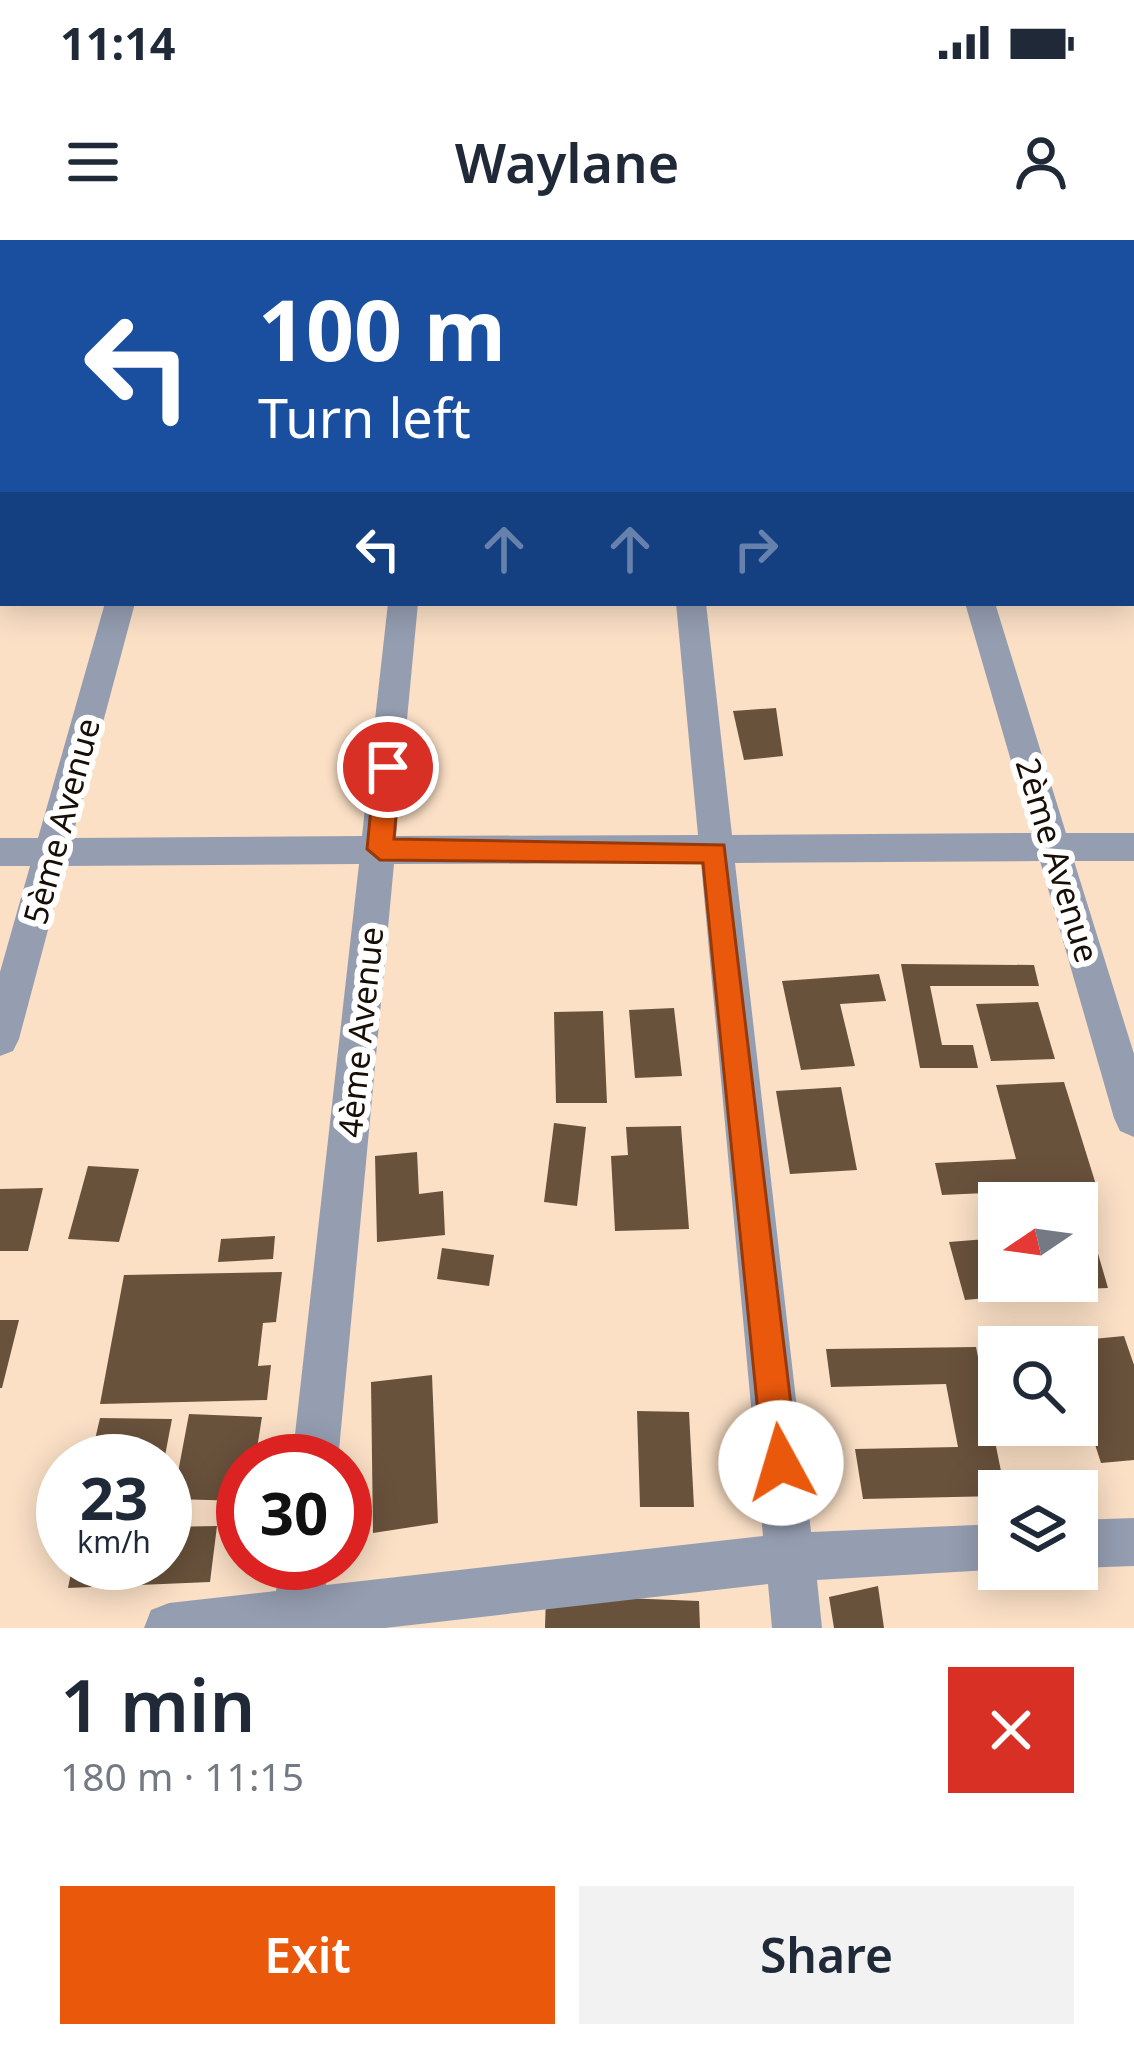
<!DOCTYPE html>
<html lang="en">
<head>
<meta charset="utf-8">
<style>
  :root { --surface:#fff; --page:#f2f2f3; --text:#1f2937; --muted:#747a83; --accent:#ea580c }
  body { margin:0; font-family:"Noto Sans",sans-serif; background:var(--page); color:var(--text); height:100vh; display:flex; flex-direction:column; font-size:45px; white-space:nowrap }
  * { box-sizing:border-box; margin:0 }
  p { font-size:39px; color:var(--muted) }
  .icon { flex:none; width:66px; height:66px; fill:none; stroke:currentColor; stroke-width:2; stroke-linecap:round; stroke-linejoin:round }
  .map { position:relative; height:1388px; overflow:hidden }
  .drawer { display:flex; flex-direction:column; background:var(--surface); flex:1 }
  .drawer>* { flex:none }
  .banner { position:absolute; left:0px; top:0px; width:1134px; height:366px; box-shadow:0 6px 30px #0003; background:#1a4fa0; color:#fff; overflow:hidden }
  .needle { width:78px; rotate:257deg }
  .controls { position:absolute; left:978px; top:942px; display:grid; gap:24px }
  .controls a { display:grid; place-items:center; width:120px; height:120px; border-radius:0px; background:var(--surface); box-shadow:0 6px 30px #0003; font-size:60px }
  .speed { position:absolute; left:36px; top:1194px; display:flex; gap:24px; font-size:60px; font-weight:700; text-align:center }
  .speed>* { display:grid; place-content:center; width:156px; height:156px; border-radius:50%; background:var(--surface); box-shadow:0 6px 30px #0003; line-height:1 }
  .speed small { font-size:30px; font-weight:400 }
  .speed .limit { border:18px solid #d22; background:#fff; color:#111 }
  .pin { position:absolute; display:grid; place-items:center; width:102px; height:102px; color:#fff; margin:-51px; border:6px solid #fff; border-radius:50%; box-shadow:0 3px 12px #0007 }
  .me { position:absolute; width:132px; margin:-66px; rotate:354deg; stroke-linejoin:round; filter:drop-shadow(0 0 9px #0008) }
  .turn { display:flex; align-items:center; gap:42px; height:252px; padding:0 60px; font-size:54px }
  .turn .icon { width:156px; height:156px; stroke-width:2.5 }
  .turn b { display:block; font-size:84px; line-height:102px }
  .lanes { display:flex; align-items:center; height:114px; padding:0 60px; background:#0003; justify-content:center; gap:60px; direction:ltr }
  .lanes .off { opacity:.35 }
  .round { display:grid; place-items:center; flex:none; width:126px; height:126px; border-radius:0px; background:var(--page) }
  .head { display:flex; align-items:center; justify-content:space-between; height:204px; padding:0 60px }
  h1 { font-size:72px; font-weight:600; line-height:90px }
  .primary-button { display:flex; gap:24px; margin-top:auto; padding:24px 60px }
  .primary-button a { flex:1; height:138px; border-radius:0px; background:var(--accent); color:#fff; font-size:48px; font-weight:600; line-height:138px; text-align:center }
  .primary-button a+a { background:var(--page); color:var(--text) }
  .status { display:flex; justify-content:space-between; align-items:center; height:84px; padding:0 60px; background:var(--surface); direction:ltr }
  .status svg { height:33px; fill:currentColor }
  header { display:flex; justify-content:space-between; align-items:center; height:156px; padding:0 60px; background:var(--surface); font-size:54px; font-weight:600 }
  .map>svg:first-child { display:block }
  .building { fill:#69523c }
  .lines { fill:none; stroke-linecap:round; stroke-linejoin:round }
  .minor { fill:#959eb1; fill-rule:evenodd }
  .route { fill:#ea580c; stroke:#983908; stroke-width:3 }
  .labels { text-anchor:middle; dominant-baseline:central; stroke-width:12; stroke-linejoin:round; paint-order:stroke }
  .street-label { font-size:33px; fill:#170e06; stroke:#fff }
</style>
</head>
<body>
<div class="status"><b>11:14</b><svg viewBox="0 0 49 12"><path d="M0 12V9h3v3zM5 12V6h3v6zM10 12V3h3v9zM15 12V0h3v12zM26 1h20v11H26zM47 4h2v5h-2z"/></svg></div>
<header><svg class="icon" aria-label="menu" viewBox="0 0 24 24"><path d="M4 6h16M4 12h16M4 18h16"/></svg>Waylane<svg class="icon" aria-label="person" viewBox="0 0 24 24"><circle cx="12" cy="8" r="4"/><path d="M4 21q1-7 8-7t8 7"/></svg></header>
<div class="map">
<svg width="1134" height="1388" viewBox="0 0 1134 1388">
  <rect width="100%" height="100%" fill="#fbe0c6"/>
  <g class="building">
    <polygon points="776,468 783,516 744,520 733,471"/>
    <polygon points="901,724 1034,725 1039,746 930,746 942,805 973,805 978,828 920,828"/>
    <polygon points="879,734 886,761 840,764 855,826 801,830 782,741"/>
    <polygon points="1038,762 1055,819 991,821 976,764"/>
    <polygon points="674,768 682,836 635,838 629,770"/>
    <polygon points="603,771 607,863 556,863 554,772"/>
    <polygon points="1064,842 1097,948 942,955 935,923 1016,919 996,845"/>
    <polygon points="841,847 857,930 790,934 776,851"/>
    <polygon points="554,883 586,887 577,966 544,962"/>
    <polygon points="681,886 689,989 615,991 611,916 628,915 626,887"/>
    <polygon points="417,912 419,954 443,951 445,995 377,1002 375,916"/>
    <polygon points="88,926 139,929 119,1002 68,999"/>
    <polygon points="43,948 28,1011 0,1011 0,949"/>
    <polygon points="1077,986 1090,986 1108,1048 1049,1050 1047,1041 1077,1041"/>
    <polygon points="275,996 273,1019 218,1022 221,999"/>
    <polygon points="999,998 999,1041 1014,1041 1019,1055 965,1060 949,1002"/>
    <polygon points="442,1008 494,1015 489,1046 437,1039"/>
    <polygon points="282,1032 276,1082 263,1083 258,1126 271,1125 267,1160 100,1164 124,1035"/>
    <polygon points="0,1080 19,1080 2,1148 0,1148"/>
    <polygon points="1124,1096 1134,1125 1134,1220 1101,1223 1077,1149 1077,1107 1064,1107 1062,1102"/>
    <polygon points="976,1107 1005,1251 999,1251 999,1256 863,1259 855,1209 958,1207 946,1144 831,1147 826,1109"/>
    <polygon points="432,1135 438,1283 373,1293 371,1142"/>
    <polygon points="637,1171 689,1172 694,1267 640,1267"/>
    <polygon points="189,1174 262,1177 255,1221 243,1221 243,1261 173,1259"/>
    <polygon points="100,1178 172,1179 164,1221 90,1221"/>
    <polygon points="217,1286 210,1342 68,1348 73,1323 165,1323 165,1287"/>
    <polygon points="878,1346 884,1388 834,1388 829,1357"/>
    <polygon points="546,1355 699,1361 700,1388 545,1388"/>
  </g>
  <g class="lines">
    <g class="minor">
      <rect x="645" y="0" width="22" height="3"/>
      <polygon points="856,0 878,0 879,3 857,3"/>
      <polygon points="1053,0 1075,0 1077,3 1055,3"/>
      <rect x="1131" y="128" width="3" height="20"/>
      <polygon points="3,148 3,164 0,165 0,149"/>
      <polygon points="105,363 135,363 72,598 362,596 388,363 418,363 396,596 698,595 676,363 706,363 732,595 1032,593 965,363 995,363 1066,593 1134,593 1134,621 1074,621 1134,814 1134,897 1120,891 1114,878 1040,621 735,623 811,1292 999,1284 999,1329 1007,1329 817,1340 822,1388 772,1388 768,1344 385,1388 144,1388 151,1370 169,1363 276,1351 280,1323 328,1323 326,1345 763,1296 701,623 394,624 338,1221 292,1221 359,624 65,626 19,799 13,811 0,816 0,732 30,626 0,626 0,598 38,598"/>
      <polygon points="1134,1278 1134,1326 1077,1328 1077,1280"/>
    </g>
  </g>
  <polygon class="route" points="388,517 400,527 394,599 724,605 798,1223 793,1236 781,1241 768,1236 763,1223 703,623 380,620 367,609 375,527"/>
  <g class="labels">
    <g class="street-label">
      <text transform="translate(61 581) rotate(-75)">5ème Avenue</text>
      <text transform="translate(1058 620) rotate(73)">2ème Avenue</text>
      <text transform="translate(360 792) rotate(-84)">4ème Avenue</text>
    </g>
  </g>
</svg>
<div class="controls">
<a><svg class="needle" viewBox="-14 -14 28 28"><path d="M0-13l5 13h-10z" fill="#e53935"/><path d="M0 13l5-13h-10z" fill="#747a83"/></svg></a>
<a><svg class="icon" aria-label="search" viewBox="0 0 24 24"><circle cx="10" cy="10" r="6"/><path d="M15 15l6 6"/></svg></a>
<a><svg class="icon" aria-label="layers" viewBox="0 0 24 24"><path d="M12 4l9 5-9 5-9-5zM3 14l9 5 9-5"/></svg></a>
</div>
<div class="speed"><div>23<small>km/h</small></div><div class="limit">30</div></div>
<div class="pin" style="left:388px;top:527px;background:#d93025"><svg class="icon" aria-label="arrive" viewBox="0 0 24 24"><path d="M6 21V4h12l-3 4 3 4H6"/></svg></div>
<svg class="me" style="left:781px;top:1223px" viewBox="-20 -20 40 40"><circle r="19" fill="#fff"/><path d="M0-13L10 11 0 6-10 11z" fill="#ea580c"/></svg>
<div class="banner">
<div class="turn"><svg class="icon" aria-label="left" viewBox="0 0 24 24"><path d="M17 20v-9H6M10 6l-5 5 5 5"/></svg><div><b>100 m</b>Turn left</div></div>
<div class="lanes"><svg class="icon" aria-label="left" viewBox="0 0 24 24"><path d="M17 20v-9H6M10 6l-5 5 5 5"/></svg><svg class="icon off" aria-label="ahead" viewBox="0 0 24 24"><path d="M12 20V5M6 11l6-6 6 6"/></svg><svg class="icon off" aria-label="ahead" viewBox="0 0 24 24"><path d="M12 20V5M6 11l6-6 6 6"/></svg><svg class="icon off" aria-label="right" viewBox="0 0 24 24"><path d="M7 20v-9h11M14 6l5 5-5 5"/></svg></div>
</div>
</div>
<section class="drawer">
<div class="head"><div><h1>1 min</h1><p>180 m · 11:15</p></div><a class="round" style="background:#d93025;color:#fff"><svg class="icon" aria-label="close" viewBox="0 0 24 24"><path d="M6 6l12 12M18 6L6 18"/></svg></a></div>
<div class="primary-button"><a>Exit</a><a>Share</a></div>
</section>
</body>
</html>
